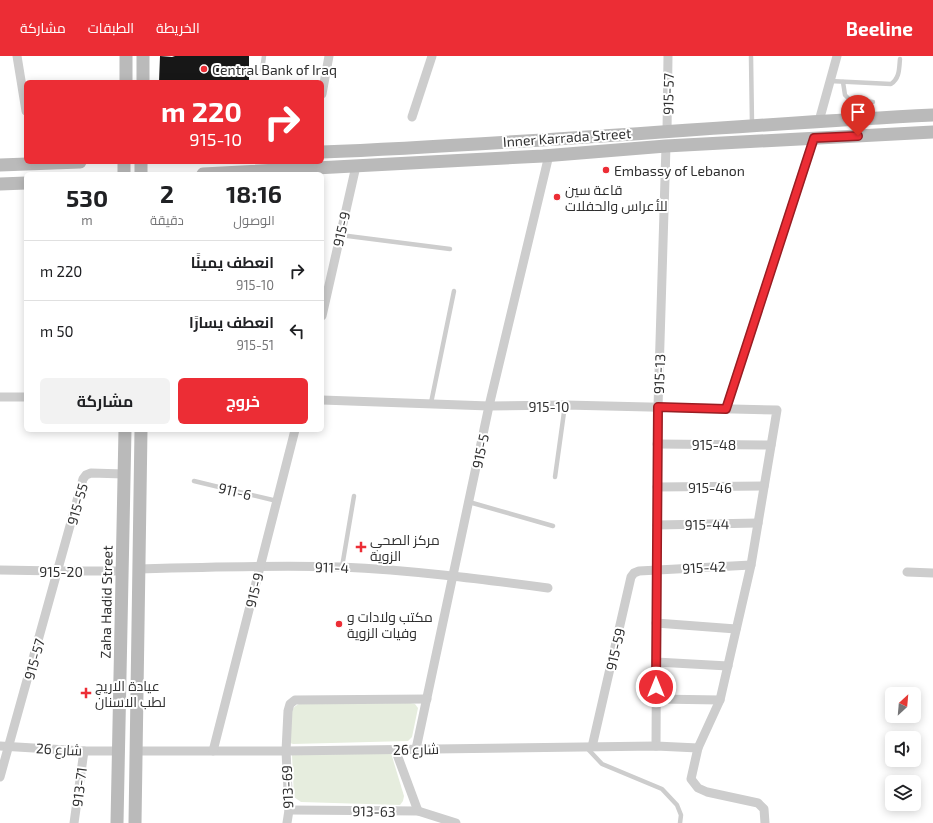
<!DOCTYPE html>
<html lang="ar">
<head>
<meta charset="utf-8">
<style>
  :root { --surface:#fff; --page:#f2f2f2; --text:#202124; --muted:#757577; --line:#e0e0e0; --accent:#ec2d35 }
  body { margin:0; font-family:"Exo 2",Cairo,sans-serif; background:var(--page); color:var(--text); direction:rtl; height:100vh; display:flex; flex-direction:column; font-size:15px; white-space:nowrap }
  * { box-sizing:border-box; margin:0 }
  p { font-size:13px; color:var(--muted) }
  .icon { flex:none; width:22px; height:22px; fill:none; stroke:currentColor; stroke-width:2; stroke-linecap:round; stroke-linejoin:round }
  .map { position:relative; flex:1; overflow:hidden; direction:ltr }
  .side { position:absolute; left:24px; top:116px; width:300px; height:260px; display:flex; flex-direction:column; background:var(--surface); border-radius:6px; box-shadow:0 2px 10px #0003; direction:rtl }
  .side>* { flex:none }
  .guide { position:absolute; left:24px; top:24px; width:300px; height:84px; border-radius:6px; box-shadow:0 2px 10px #0003; direction:rtl; background:#ec2d35; color:#fff; overflow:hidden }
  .needle { width:26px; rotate:26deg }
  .tools { position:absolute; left:885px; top:631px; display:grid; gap:8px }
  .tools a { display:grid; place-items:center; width:36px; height:36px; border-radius:6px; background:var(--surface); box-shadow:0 2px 10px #0003; font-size:20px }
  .pin { position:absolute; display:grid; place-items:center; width:34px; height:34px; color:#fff; margin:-41px -17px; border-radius:50% 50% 50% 0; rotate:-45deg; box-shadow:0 0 4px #0007 }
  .pin .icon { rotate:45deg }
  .me { position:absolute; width:44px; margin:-22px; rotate:0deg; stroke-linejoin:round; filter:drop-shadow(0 0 3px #0008) }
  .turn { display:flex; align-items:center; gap:14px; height:84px; padding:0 16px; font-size:18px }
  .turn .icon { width:52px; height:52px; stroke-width:2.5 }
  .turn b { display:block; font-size:28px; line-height:34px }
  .eta { display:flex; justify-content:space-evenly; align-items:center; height:68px; text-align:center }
  .eta b { font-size:24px; font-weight:700; line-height:28px }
  .primary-button { display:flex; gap:8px; margin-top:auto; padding:8px 16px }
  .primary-button a { flex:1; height:46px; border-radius:6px; background:var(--accent); color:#fff; font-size:16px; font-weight:700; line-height:46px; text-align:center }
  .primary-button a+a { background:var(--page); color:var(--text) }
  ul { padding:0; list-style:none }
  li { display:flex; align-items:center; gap:12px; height:60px; padding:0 16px; border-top:1px solid var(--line) }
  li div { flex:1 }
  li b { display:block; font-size:15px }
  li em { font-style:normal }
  header { display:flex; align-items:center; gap:24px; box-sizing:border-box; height:56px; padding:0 20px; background:var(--accent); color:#fff }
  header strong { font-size:19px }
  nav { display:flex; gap:22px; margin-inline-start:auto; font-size:14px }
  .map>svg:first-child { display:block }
  .green { fill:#e6edde }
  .building { fill:#171717 }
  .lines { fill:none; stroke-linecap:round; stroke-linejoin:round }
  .lane { stroke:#cdcdcd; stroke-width:4.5 }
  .street { stroke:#cdcdcd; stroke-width:9 }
  .secondary { stroke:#bababa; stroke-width:13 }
  .route-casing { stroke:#991d22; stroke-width:10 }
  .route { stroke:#ec2d35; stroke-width:7 }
  .poi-dot { fill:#ec2d35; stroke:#fff; stroke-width:1.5 }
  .labels { text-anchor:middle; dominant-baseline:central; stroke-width:4; stroke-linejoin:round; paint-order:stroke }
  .poi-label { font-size:14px; fill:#303030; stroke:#fff; text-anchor:start }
  .street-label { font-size:14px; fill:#303030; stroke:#fff }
</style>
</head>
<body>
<header>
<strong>Beeline</strong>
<nav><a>الخريطة</a><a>الطبقات</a><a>مشاركة</a></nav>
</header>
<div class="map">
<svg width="933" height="767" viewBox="0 0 933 767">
  <rect width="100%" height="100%" fill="#fff"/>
  <g class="green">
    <path d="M410,647L415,648L418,652L412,681L408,685L293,688L290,687C290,675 286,653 299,648Z"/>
    <polygon points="391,697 404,740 403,745 400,749 301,746 294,741 292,699"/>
  </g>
  <polygon class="building" points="160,0 172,1 175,0 249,0 249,26 159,26"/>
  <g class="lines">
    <g class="lane">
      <polyline points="751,1 752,68"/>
      <polyline points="262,14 264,0"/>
      <path d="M830,25L891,28C900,22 899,12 900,3"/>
      <polyline points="843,26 845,39 849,43 873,46"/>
      <polyline points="340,179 450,193"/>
      <polyline points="431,347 454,235"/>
      <polyline points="555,421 565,349"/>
      <polyline points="194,425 277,445"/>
      <polyline points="469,446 553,470"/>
      <polyline points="342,511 354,440"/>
      <polyline points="586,691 602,708 662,733 677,749 681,759 680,767"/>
    </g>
    <g class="street">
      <polyline points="17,0 26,55"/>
      <polyline points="322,38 329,0"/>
      <polyline points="412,61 432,0"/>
      <polyline points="819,65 837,0"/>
      <polyline points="667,76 668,0"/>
      <polyline points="322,260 356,110"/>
      <polyline points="0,341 26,341"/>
      <polyline points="322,344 489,350 565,349 777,354 751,509 720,644 698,692 691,723 698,732 707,736 758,747 764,753 765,767"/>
      <polyline points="726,353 814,82"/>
      <polyline points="657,388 771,389"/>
      <polyline points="657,431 764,430"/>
      <polyline points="657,469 758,467"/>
      <path d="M139,513C206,511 273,509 341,511C411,514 480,523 548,532"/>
      <polyline points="0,514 58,515 123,515"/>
      <polyline points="907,516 933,517"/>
      <polyline points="656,567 736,573"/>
      <polyline points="656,606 728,610"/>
      <polyline points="656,643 720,644"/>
      <polyline points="0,690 84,695 118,695"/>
      <polyline points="656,690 658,351 666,90"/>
      <polyline points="592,691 631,521 634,517 639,515 751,509"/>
      <polyline points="395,693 418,755"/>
      <polyline points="416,693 489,350 549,99"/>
      <polyline points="135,695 286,695 656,690 698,692"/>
      <polyline points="213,695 295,374"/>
      <polyline points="0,721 83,423 86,419 91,417 124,418"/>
      <polyline points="289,754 418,755 456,767"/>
      <polyline points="74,767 84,695"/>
      <polyline points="287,767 289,754 286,695 288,655 290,648 295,644 427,643"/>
    </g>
    <g class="secondary">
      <polyline points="126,26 126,0"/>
      <polyline points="143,26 143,0"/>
      <path d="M322,96C526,88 729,69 933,59"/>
      <polyline points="141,106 141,118"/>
      <polyline points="0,109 80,106"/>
      <polyline points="124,118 124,106"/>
      <polyline points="203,118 543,100 666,90 933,76"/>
      <polyline points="0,128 26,127"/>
      <polyline points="117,767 125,374"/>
      <polyline points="135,767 141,374"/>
    </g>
  </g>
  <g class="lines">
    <defs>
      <polyline id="route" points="656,631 658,351 726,353 814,82 858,80"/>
    </defs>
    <use href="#route" class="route-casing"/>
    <use href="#route" class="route"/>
  </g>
  <g class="poi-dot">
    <circle cx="204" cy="13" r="4"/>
    <circle cx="606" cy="114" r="4"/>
    <circle cx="557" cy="141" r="4"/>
    <path d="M359 485h4v4h4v4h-4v4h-4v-4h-4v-4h4z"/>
    <circle cx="339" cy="568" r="4"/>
    <path d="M84 631h4v4h4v4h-4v4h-4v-4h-4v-4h4z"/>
  </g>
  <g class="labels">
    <g class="poi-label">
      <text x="212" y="13">Central Bank of Iraq</text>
      <text x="614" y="114">Embassy of Lebanon</text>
      <text x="565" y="133">قاعة سين<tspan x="565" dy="16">للأعراس والحفلات</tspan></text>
      <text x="370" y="483">مركز الصحي<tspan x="370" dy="16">الزوية</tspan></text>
      <text x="347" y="560">مكتب ولادات و<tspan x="347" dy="16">وفيات الزوية</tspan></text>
      <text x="95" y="629">عيادة الاريج<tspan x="95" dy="16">لطب الاسنان</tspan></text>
    </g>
    <g class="street-label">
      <text transform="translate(668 38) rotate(-89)">915-57</text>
      <text transform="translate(567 81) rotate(-4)">Inner Karrada Street</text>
      <text transform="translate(341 173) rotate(-77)">915-9</text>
      <text transform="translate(659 318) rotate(-88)">915-13</text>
      <text x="549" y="350">915-10</text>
      <text x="714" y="388">915-48</text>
      <text transform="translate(480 395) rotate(-78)">915-5</text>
      <text x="710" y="431">915-46</text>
      <text transform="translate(235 435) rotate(14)">911-6</text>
      <text transform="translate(77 448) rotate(-74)">915-55</text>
      <text transform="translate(707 468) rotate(-1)">915-44</text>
      <text transform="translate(332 511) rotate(2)">911-4</text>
      <text transform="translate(704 511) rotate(-3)">915-42</text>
      <text x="61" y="515">915-20</text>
      <text transform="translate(254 534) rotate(-76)">915-9</text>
      <text transform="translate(106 546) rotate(-89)">Zaha Hadid Street</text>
      <text transform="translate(615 593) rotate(-77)">915-59</text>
      <text transform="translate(34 603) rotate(-74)">915-57</text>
      <text transform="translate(59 693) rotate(3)">شارع 26</text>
      <text transform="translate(416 693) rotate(-1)">شارع 26</text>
      <text transform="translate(79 731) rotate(-83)">913-71</text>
      <text transform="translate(287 731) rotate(-92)">913-69</text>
      <text transform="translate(374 755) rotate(1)">913-63</text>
    </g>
  </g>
</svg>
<div class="tools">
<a><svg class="needle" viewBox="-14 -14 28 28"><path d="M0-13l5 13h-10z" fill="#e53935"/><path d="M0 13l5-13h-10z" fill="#757577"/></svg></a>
<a><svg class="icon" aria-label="sound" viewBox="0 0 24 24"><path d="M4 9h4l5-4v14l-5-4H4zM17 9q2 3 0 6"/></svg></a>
<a><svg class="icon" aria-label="layers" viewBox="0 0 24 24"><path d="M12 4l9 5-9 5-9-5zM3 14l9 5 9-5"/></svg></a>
</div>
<div class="pin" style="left:858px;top:80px;background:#d93025"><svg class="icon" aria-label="arrive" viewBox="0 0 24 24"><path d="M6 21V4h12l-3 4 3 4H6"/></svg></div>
<svg class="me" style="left:656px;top:631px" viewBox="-20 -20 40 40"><circle r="17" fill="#ec2d35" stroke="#fff" stroke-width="3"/><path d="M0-11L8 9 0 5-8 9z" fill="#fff"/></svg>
<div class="guide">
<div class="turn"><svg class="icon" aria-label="right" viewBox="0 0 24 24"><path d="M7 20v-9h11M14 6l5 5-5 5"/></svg><div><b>220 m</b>915-10</div></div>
</div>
<section class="side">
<div class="eta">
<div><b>18:16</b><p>الوصول</p></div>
<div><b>2</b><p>دقيقة</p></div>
<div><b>530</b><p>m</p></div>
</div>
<ul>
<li><svg class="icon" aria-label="right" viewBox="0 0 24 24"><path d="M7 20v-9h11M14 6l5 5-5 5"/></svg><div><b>انعطف يمينًا</b><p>915-10</p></div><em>220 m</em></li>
<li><svg class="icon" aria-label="left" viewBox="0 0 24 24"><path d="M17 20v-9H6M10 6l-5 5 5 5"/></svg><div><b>انعطف يسارًا</b><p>915-51</p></div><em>50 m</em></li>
</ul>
<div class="primary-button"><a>خروج</a><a>مشاركة</a></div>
</section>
</div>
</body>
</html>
